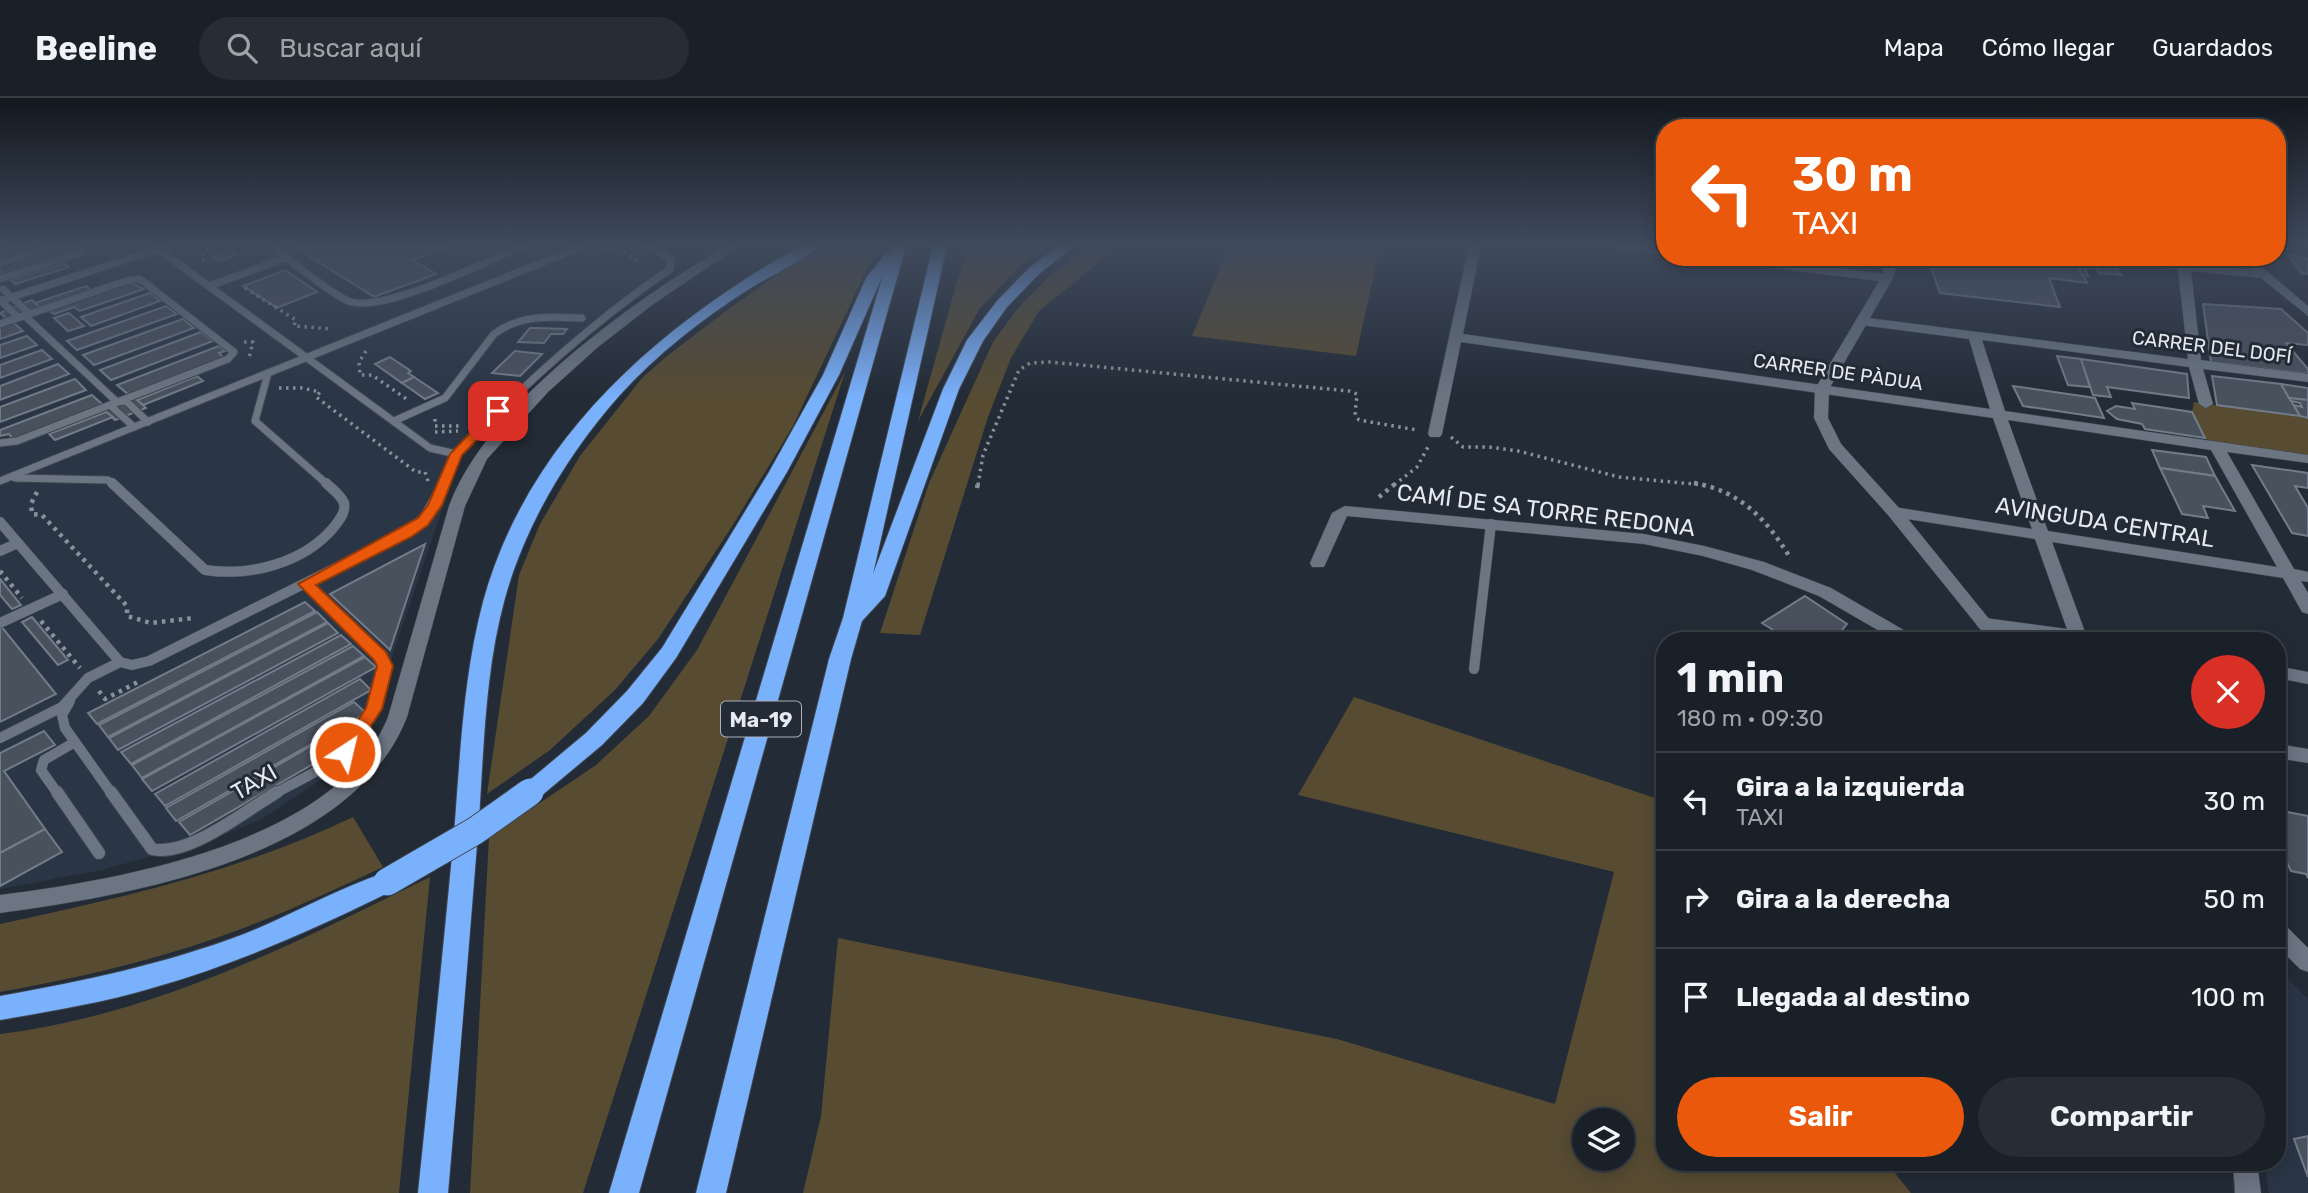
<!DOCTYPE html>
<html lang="es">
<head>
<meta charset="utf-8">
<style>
  :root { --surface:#1a2028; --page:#272d34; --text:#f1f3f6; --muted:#9fa3a8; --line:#383e45; --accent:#ea580c }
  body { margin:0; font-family:Rubik,sans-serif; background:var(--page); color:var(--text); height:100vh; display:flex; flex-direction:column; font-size:26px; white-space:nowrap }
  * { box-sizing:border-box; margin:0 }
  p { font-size:23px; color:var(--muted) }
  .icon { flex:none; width:38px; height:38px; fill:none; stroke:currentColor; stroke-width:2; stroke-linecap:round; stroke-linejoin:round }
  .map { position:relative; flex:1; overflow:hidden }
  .sheet { position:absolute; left:1656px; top:534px; width:630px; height:539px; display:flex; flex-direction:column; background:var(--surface); border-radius:28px; box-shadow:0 4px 18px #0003,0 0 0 2px var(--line) }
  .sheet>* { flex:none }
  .banner { position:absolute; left:1656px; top:21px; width:630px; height:147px; border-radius:28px; box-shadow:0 4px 18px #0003,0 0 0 2px var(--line); background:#ea580c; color:#fff; overflow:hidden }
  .controls { position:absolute; left:1572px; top:1010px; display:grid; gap:14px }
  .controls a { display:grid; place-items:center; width:63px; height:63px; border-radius:50%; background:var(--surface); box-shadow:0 4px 18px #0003,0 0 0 2px var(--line); font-size:35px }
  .pin { position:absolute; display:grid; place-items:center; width:60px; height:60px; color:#fff; margin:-30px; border-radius:14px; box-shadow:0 4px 10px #0006 }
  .me { position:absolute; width:77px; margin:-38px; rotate:35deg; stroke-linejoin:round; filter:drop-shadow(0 0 5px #0008) }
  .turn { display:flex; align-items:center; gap:24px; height:147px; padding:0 21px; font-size:32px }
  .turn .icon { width:91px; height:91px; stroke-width:2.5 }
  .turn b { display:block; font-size:49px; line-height:60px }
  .round { display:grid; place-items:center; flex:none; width:74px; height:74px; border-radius:37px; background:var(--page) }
  .headline { display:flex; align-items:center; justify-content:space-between; height:119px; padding:0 21px }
  h1 { font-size:42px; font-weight:700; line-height:52px }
  .action { display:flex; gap:14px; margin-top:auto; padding:14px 21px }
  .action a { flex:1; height:80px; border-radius:42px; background:var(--accent); color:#fff; font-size:28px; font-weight:700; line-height:80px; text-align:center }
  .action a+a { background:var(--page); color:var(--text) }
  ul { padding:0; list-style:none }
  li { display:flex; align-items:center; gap:21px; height:98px; padding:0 21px; border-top:2px solid var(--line) }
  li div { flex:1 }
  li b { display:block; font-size:26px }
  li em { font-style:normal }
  header { display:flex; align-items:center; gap:42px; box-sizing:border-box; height:98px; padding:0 35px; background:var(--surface); border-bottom:2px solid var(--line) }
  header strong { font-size:33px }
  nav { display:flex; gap:38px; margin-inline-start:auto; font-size:24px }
  .search { width:490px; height:63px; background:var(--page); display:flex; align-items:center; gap:18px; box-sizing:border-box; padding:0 24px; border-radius:38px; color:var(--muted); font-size:26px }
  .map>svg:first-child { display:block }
  .built { fill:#2a3646 }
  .green { fill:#574b32; fill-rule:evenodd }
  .building { fill:#49515d; stroke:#727c89; stroke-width:2 }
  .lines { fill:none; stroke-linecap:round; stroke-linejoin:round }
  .lane-far2-casing { stroke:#404750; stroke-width:9 }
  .lane-far1-casing { stroke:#404750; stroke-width:11 }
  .lane-casing { stroke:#404750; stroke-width:14 }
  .street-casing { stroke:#404750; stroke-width:1 }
  .secondary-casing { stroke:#404750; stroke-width:1 }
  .highway-casing { stroke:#404750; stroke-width:2 }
  .path-far1 { stroke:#8b919a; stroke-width:3.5; stroke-dasharray:2.5 4.5; stroke-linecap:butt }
  .path { stroke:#8b919a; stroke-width:4.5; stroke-dasharray:3.5 5; stroke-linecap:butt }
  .lane-far2 { stroke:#6c7683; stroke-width:7 }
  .lane-far1 { stroke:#6c7683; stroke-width:10 }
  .lane { stroke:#6c7683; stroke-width:12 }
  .street { fill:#6c7683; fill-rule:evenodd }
  .secondary { fill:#6c7683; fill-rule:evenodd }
  .highway { fill:#7ab1fd; fill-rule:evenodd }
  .highway-bridge-far1-casing { stroke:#404750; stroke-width:23; stroke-linecap:butt }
  .highway-bridge-casing { stroke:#404750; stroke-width:29; stroke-linecap:butt }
  .highway-bridge-far1 { stroke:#7ab1fd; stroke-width:21 }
  .highway-bridge { stroke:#7ab1fd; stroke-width:27 }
  .route { fill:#ea580c; stroke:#983908; stroke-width:2 }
  .labels { text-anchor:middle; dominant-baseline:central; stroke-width:6; stroke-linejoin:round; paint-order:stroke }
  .far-street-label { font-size:19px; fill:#e5eaf1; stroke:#232b36 }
  .shield { fill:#232b36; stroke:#abb1b9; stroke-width:2 }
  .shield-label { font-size:21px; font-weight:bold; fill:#e5eaf1 }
  .street-label { font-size:23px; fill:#e5eaf1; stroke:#232b36 }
</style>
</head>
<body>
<header>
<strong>Beeline</strong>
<div class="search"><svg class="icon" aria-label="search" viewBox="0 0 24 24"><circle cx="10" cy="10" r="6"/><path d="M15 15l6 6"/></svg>Buscar aquí</div>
<nav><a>Mapa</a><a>Cómo llegar</a><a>Guardados</a></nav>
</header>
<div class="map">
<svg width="2308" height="1095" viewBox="0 0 2308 1095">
  <rect width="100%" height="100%" fill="#232b36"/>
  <g class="built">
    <polygon points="0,148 650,148 646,152 676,171 587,234 461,356 392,559 343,667 262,721 210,742 102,772 0,791"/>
    <polygon points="2277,870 2308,901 2308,1095 2269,1095 2264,1064 2277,1064"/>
  </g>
  <g class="green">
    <polygon points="827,148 878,148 793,328 733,427 658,541 615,592 550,652 487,696 519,477 540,426 580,358 642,280 667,258 726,213 778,176"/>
    <polygon points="967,148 1049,148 1021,167 980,210 918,323"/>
    <polygon points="1092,148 1119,148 1039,213 1011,260 988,319 920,537 880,535 929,385 993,244 1018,210 1050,178"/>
    <polygon points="1229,148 1380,148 1356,258 1192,238"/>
    <polygon points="845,274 583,1095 470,1095 489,739 596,667 649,618 697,552"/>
    <polygon points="2194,304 2308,320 2308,361 2216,347 2205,340 2192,314"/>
    <path d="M1354,599L1664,703V1064H1886L1911,1095H803L821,1018L838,840L1337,941L1555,1006L1614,774L1298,697ZM1584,1022H1622V1060H1584Z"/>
    <path d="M353,719L383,769C313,802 241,835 166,856C112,872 56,884 0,894V826C121,800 241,773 353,719Z"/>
    <path d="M430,779L399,1095H0V936C154,917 293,846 430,779Z"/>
  </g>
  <g class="building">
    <polygon points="14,148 46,148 0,163 0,152"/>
    <polygon points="62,148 68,148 76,154 3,177 0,174 0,168"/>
    <polygon points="293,148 451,148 413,162 436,176 374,199"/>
    <polygon points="229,152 236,157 219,163 212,158"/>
    <polygon points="2289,157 2308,161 2308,176 2301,175"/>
    <polygon points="1927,159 2033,159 2076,164 2087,185 2049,180 2060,209 1940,195"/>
    <polygon points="2075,162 2113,166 2121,177 2099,175 2096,170 2084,168 2088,178 2082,177"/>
    <polygon points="64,165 69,169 15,186 11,182"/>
    <polygon points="285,172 317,194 277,210 243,188"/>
    <polygon points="129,184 144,191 80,213 74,209 54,216 49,212"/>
    <polygon points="86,188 91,192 39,209 35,205"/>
    <polygon points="150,195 160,203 91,228 81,219"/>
    <polygon points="32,202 41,211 8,222 0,215"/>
    <polygon points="2203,206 2281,211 2308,235 2308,247 2286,245 2308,271 2308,276 2211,264"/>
    <polygon points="166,208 177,216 77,252 67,243"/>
    <polygon points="69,215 84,228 68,233 54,220"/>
    <polygon points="183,221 194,230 94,267 83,257"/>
    <polygon points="13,224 23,233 0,241 0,229"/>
    <polygon points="530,230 536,230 567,231 563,236 551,236 544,245 518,244"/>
    <polygon points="201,234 213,243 111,282 100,272"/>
    <polygon points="27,238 37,247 0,260 0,247"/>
    <polygon points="219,248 225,253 219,255 224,260 129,297 117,287"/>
    <polygon points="42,252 52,261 0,280 0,267"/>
    <polygon points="515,253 542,256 520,278 492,275"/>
    <polygon points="2057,258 2081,261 2090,289 2068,287"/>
    <polygon points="390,259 411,273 408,275 414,279 402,285 375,266"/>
    <polygon points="2081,261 2187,276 2189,300 2107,289 2111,299 2093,297"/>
    <polygon points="58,266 69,276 0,302 0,288"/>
    <polygon points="197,278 203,283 143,307 137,302"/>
    <polygon points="2212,278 2281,286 2300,318 2217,307"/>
    <polygon points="414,279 438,295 425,301 402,285"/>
    <polygon points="75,281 86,292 0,324 0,309"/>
    <polygon points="2281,286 2308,290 2308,302 2289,300"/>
    <polygon points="2013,288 2095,300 2104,320 2023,308"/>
    <polygon points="92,297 103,307 14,342 9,336 0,338 0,332"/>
    <polygon points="135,300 146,310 115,322 104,312"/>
    <polygon points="2289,300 2308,302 2308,320 2300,318 2294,307 2302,309 2300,305 2291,303"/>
    <polygon points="2132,305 2192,314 2205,340 2145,331 2142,326 2117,321 2107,313 2116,308 2135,311"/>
    <polygon points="106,314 113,319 55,342 49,336"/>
    <polygon points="2152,352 2206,359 2215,378 2160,370"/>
    <polygon points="2252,367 2308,375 2308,390 2295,388 2308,410 2308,438 2292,435"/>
    <polygon points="2160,370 2215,378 2235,413 2203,408 2208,420 2182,416"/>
    <polygon points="425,446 390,552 330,496"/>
    <polygon points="0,481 21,507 12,511 0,497"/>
    <polygon points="1805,498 1847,526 1834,542 1789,542 1762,525"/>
    <polygon points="305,504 315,513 97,626 88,615"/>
    <polygon points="317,514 327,524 108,639 99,627"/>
    <polygon points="32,519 68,562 58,567 22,524"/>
    <polygon points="328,525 338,535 118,652 109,640"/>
    <polygon points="0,527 56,596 0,624"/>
    <polygon points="341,537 351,546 131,666 121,654"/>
    <polygon points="353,548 364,558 142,680 132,667"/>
    <polygon points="365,559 376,569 152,693 142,681"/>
    <polygon points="360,581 371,592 165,708 155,696"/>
    <polygon points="354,604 366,615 176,723 166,710"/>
    <polygon points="44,633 55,647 4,673 45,731 0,755 0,655"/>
    <polygon points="330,637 341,650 190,737 179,724"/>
    <polygon points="2277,712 2308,718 2308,780 2306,776 2291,773 2277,743"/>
    <polygon points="45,731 62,754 0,788 0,755"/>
    <polygon points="2308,1038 2308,1079 2294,1041"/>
  </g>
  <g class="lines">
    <defs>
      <g id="lane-far2">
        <polyline points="154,148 430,350 456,356 443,387"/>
        <path d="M272,148C296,166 320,188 346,202C377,219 489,162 523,148"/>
        <polyline points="0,165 54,148"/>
        <polyline points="0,181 82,154 78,148"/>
        <polyline points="209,188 286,160"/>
        <polyline points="3,191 29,215 25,218"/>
        <polyline points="0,202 18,219 25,218 117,304 126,303 148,324"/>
        <polyline points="0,203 167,148"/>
        <polyline points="0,226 126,183 140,181 234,254 228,261 17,343 0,345"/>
        <polyline points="268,275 255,323 328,387"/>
        <polyline points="116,304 112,309 134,329"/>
        <path d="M394,323L445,300L494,236C521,216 550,219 582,220"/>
        <path d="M456,356C523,288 591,225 670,171L671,161L647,148"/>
        <polyline points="15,380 108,382 114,387"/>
        <polyline points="0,383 583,148"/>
      </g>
      <g id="lane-far1">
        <path d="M112,385L205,472C250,479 304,465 334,429C339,422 346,415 344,405C341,397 332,391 326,385"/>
        <polyline points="0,424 120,564 132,567 149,563 406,435 425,419 444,385"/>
        <polyline points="0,453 18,445"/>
        <polyline points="0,525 63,496"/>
        <polyline points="1474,571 1491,426"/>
        <polyline points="70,603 62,617 65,630 112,696"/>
        <polyline points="0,640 62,609 88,580 120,564"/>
        <polyline points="58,696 41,672 44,662 75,644"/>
        <path d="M274,696C293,685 333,667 346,653C365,633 387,591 384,563L305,486"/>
      </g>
      <g id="lane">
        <polyline points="57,694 99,755"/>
        <path d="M111,694L152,751C187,760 247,712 277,694"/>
      </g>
      <g id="street">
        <path d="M1469,148H1481L1463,236L1990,311L1969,241L1861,227L1855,223L1861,219L2188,261L2178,171L2100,163L2094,159H2135L2251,172L2237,159H2250L2308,208V218L2261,180L2191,173L2201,262L2308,276V284L2203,271L2213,306L2206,310L2199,306L2189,269L1982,242L2005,313L2308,357V365L2227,354L2294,471L2308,474V484L2301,483L2308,495V516L2302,514L2283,480L2052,444L2085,534L2109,538L2111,542H2063L1979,530L1976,526L1985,520L2067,531L2035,441L1894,419L1886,414L1894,409L2032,431L1993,320L1461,244L1442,336L1440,339H1430L1428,336ZM2008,322L2211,352L2277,469L2048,433Z"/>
        <polygon points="1611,148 1664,149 1664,156 1617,152"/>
        <polygon points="1707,159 1745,159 1887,176 1893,180 1887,184 1713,163"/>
        <polygon points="1345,408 1644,436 1704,448 1764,464 1831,490 1914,538 1917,542 1895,542 1819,498 1752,472 1703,458 1644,446 1347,418 1324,469 1312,469 1310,465 1332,415"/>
        <polygon points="2277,568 2308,574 2308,586 2277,580"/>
        <polygon points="2277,646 2308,651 2308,665 2277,660"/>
        <polygon points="2233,1064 2257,1064 2261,1095 2235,1095"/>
      </g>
      <g id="secondary">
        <path d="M725,148H739L652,207L598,249L548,294L487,361L465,408L407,619C352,760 132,797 0,815V797C119,782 337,745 388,619L449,408C486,306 634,203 725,148Z"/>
        <polygon points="1887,159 1899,159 1893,180 1829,291 1828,320 1841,346 1900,411 2006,542 1989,542 1888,417 1829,351 1814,320 1815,291 1881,180"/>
        <polygon points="2277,825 2285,827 2308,850 2308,874 2300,871 2277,848"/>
      </g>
      <g id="highway">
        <path d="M801,148H818C803,164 769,178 749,191C702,221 657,256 619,298C568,356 526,425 505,500C482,583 484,673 476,759C467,871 458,983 448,1095H418C430,979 442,864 453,748C460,667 462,583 483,504C527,342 659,227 801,148Z"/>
        <polygon points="892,148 906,148 639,1095 609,1095 883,177 839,277 787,374 676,560 643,605 602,647 541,698 533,701 525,698 521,692 525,686 586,635 627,593 662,550 769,374 823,277 866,180 886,155 890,154"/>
        <polygon points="933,148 947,148 873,476 943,291 967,242 997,203 1029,170 1058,148 1074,148 1039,176 1007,209 983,243 959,291 885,498 862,523 851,561 726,1095 696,1095 829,561 843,520"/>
        <path d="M387,774L396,777L400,784L396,791C317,830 237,866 152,890C102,905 51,913 0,922V898C84,883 165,866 244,836C292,817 338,790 387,774Z"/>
      </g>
    </defs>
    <use href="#lane-far2" class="lane-far2-casing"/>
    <use href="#lane-far1" class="lane-far1-casing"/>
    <use href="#lane" class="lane-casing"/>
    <use href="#street" class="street-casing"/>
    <use href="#secondary" class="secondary-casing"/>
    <use href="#highway" class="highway-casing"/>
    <g class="path-far1">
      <polyline points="598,152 623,151 625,156 640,163"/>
      <polyline points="204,163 201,160 209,148"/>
      <polyline points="245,190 296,222 294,228 332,231"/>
      <polyline points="244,244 253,244 249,260"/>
      <polyline points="366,253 359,264 360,277 372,277 408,302"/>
      <polyline points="279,290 302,290 320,294 316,299 416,374 425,374 428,383"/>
      <polyline points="435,321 435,328 461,328"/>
      <polyline points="435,334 458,333"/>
      <polyline points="1451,339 1463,349 1489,349 1518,353 1619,379 1704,387"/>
      <polyline points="978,387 983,357 1019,272 1030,265 1050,264 1349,293 1357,296 1355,317 1359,322 1417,332"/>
      <polyline points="1394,387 1417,369 1428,349"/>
    </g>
    <g class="path">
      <path d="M1694,385C1741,393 1767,422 1791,461"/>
      <polyline points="977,390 978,385"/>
      <polyline points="37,394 31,406 32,416 42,417 127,508 127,518 151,525 194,520"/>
      <polyline points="1379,399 1396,385"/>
      <polyline points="0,473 22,500"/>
      <polyline points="41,523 80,570"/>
      <polyline points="99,593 105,601 138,584"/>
    </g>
    <use href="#lane-far2" class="lane-far2"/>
    <use href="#lane-far1" class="lane-far1"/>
    <use href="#lane" class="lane"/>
    <use href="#street" class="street"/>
    <use href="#secondary" class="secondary"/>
    <use href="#highway" class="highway"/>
    <defs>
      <polyline id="highway-bridge-far1" points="527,696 533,692"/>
      <polyline id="highway-bridge" points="387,784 475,733 530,694"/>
    </defs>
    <use href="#highway-bridge-far1" class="highway-bridge-far1-casing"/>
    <use href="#highway-bridge" class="highway-bridge-casing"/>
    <use href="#highway-bridge-far1" class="highway-bridge-far1"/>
    <use href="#highway-bridge" class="highway-bridge"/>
  </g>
  <linearGradient id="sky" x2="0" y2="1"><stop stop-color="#13181e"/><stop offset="0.49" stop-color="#3f4a5d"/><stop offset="1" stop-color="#3f4a5d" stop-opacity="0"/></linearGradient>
  <rect width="2308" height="301" fill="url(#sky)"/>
  <polygon class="route" points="498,309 505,313 462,357 442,407 428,427 411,439 316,487 386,554 393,568 382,611 351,658 339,658 337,654 366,610 377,568 374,562 298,486 418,420 428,407 450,356 494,310"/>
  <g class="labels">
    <g class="far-street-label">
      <text transform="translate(2212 249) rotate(7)">CARRER DEL DOFÍ</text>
      <text transform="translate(1838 274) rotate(8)">CARRER DE PÀDUA</text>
    </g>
    <rect class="shield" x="721" y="603.5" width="80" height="35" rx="5"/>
    <g class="shield-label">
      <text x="761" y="621">Ma-19</text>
    </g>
    <g class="street-label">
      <text transform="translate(1546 412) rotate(7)">CAMÍ DE SA TORRE REDONA</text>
      <text transform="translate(2105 424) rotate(9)">AVINGUDA CENTRAL</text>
      <text transform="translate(254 684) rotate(-30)">TAXI</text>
    </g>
  </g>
</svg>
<div class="controls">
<a><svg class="icon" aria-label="layers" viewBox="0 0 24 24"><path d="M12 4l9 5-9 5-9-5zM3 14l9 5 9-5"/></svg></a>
</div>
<div class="pin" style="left:498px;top:313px;background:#d93025"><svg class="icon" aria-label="arrive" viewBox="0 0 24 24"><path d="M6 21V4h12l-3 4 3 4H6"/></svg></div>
<svg class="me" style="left:345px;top:654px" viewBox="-20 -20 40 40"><circle r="17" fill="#ea580c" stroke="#fff" stroke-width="3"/><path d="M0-11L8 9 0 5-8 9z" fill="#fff"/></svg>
<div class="banner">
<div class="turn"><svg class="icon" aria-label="left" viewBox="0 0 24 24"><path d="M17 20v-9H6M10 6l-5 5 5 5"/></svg><div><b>30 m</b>TAXI</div></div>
</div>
<section class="sheet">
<div class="headline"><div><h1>1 min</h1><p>180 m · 09:30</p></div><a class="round" style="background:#d93025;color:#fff"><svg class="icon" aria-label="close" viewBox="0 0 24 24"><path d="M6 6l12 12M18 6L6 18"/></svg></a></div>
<ul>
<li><svg class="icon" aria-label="left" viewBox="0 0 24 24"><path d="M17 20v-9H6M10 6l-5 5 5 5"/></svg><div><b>Gira a la izquierda</b><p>TAXI</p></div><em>30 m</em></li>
<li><svg class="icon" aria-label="right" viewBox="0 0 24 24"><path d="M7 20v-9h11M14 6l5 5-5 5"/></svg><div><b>Gira a la derecha</b></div><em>50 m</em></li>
<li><svg class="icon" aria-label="arrive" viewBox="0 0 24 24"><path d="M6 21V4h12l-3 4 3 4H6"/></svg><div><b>Llegada al destino</b></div><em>100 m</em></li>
</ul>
<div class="action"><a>Salir</a><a>Compartir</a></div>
</section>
</div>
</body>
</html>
